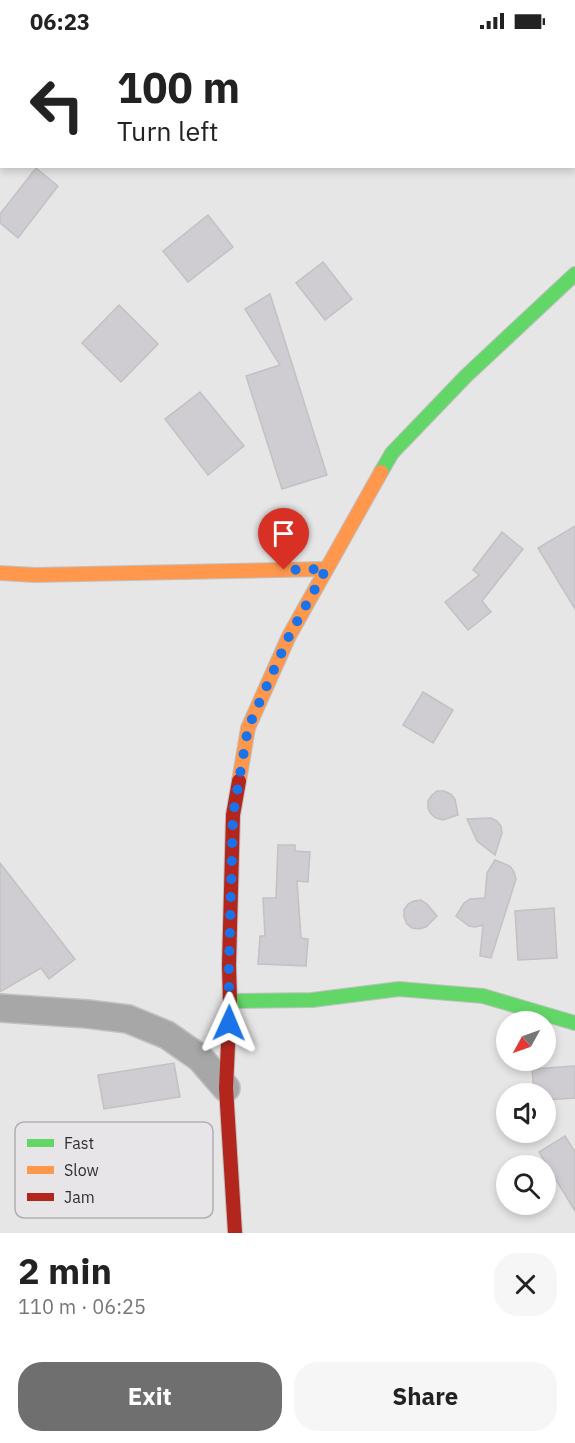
<!DOCTYPE html>
<html lang="en">
<head>
<meta charset="utf-8">
<style>
  :root { --surface:#fff; --page:#f6f6f6; --text:#222; --muted:#767676; --accent:#706f70 }
  body { margin:0; font-family:"IBM Plex Sans",sans-serif; background:var(--page); color:var(--text); height:100vh; display:flex; flex-direction:column; font-size:22px; white-space:nowrap }
  * { box-sizing:border-box; margin:0 }
  p { font-size:20px; color:var(--muted) }
  .icon { flex:none; width:33px; height:33px; fill:none; stroke:currentColor; stroke-width:2; stroke-linecap:round; stroke-linejoin:round }
  .map { position:relative; height:1191px; overflow:hidden }
  .sheet { display:flex; flex-direction:column; background:var(--surface); flex:1 }
  .sheet>* { flex:none }
  .hud { position:absolute; left:0px; top:0px; width:576px; height:126px; box-shadow:0 3px 9px #0003; background:#fff; color:var(--text); overflow:hidden }
  .needle { width:39px; rotate:230deg }
  .tools { position:absolute; left:496px; top:969px; display:grid; gap:12px }
  .tools a { display:grid; place-items:center; width:60px; height:60px; border-radius:50%; background:var(--surface); box-shadow:0 3px 9px #0003; font-size:30px }
  .pin { position:absolute; display:grid; place-items:center; width:51px; height:51px; color:#fff; margin:-62px -26px; border-radius:50% 50% 50% 0; rotate:-45deg; box-shadow:0 0 6px #0007 }
  .pin .icon { rotate:45deg }
  .me { position:absolute; width:66px; margin:-33px; rotate:1deg; stroke-linejoin:round; filter:drop-shadow(0 0 4px #0008) }
  .turn { display:flex; align-items:center; gap:21px; height:126px; padding:0 18px; font-size:27px }
  .turn .icon { width:78px; height:78px; stroke-width:2.5 }
  .turn b { display:block; font-size:42px; line-height:51px }
  .round { display:grid; place-items:center; flex:none; width:63px; height:63px; border-radius:24px; background:var(--page) }
  .head { display:flex; align-items:center; justify-content:space-between; height:102px; padding:0 18px }
  h1 { font-size:36px; font-weight:700; line-height:45px }
  .action { display:flex; gap:12px; margin-top:auto; padding:12px 18px }
  .action a { flex:1; height:69px; border-radius:24px; background:var(--accent); color:#fff; font-size:24px; font-weight:700; line-height:69px; text-align:center }
  .action a+a { background:var(--page); color:var(--text) }
  .status { display:flex; justify-content:space-between; align-items:center; height:42px; padding:0 30px; background:var(--surface); direction:ltr }
  .status svg { height:16px; fill:currentColor }
  .map>svg:first-child { display:block }
  .building { fill:#cfccd2; stroke:#c2c1c3; stroke-width:1.5 }
  .lines { fill:none; stroke-linecap:round; stroke-linejoin:round }
  .street-casing { stroke:#c2c1c2; stroke-width:30 }
  .fast-casing { stroke:#c2c1c2; stroke-width:16 }
  .slow-casing { stroke:#c2c1c2; stroke-width:16 }
  .jam-casing { stroke:#c2c1c2; stroke-width:16 }
  .street { stroke:#a7a7a7; stroke-width:27 }
  .fast { stroke:#63d668; stroke-width:14 }
  .slow { stroke:#ff974d; stroke-width:14 }
  .jam { stroke:#b3261e; stroke-width:14 }
  .route { stroke:#1a73e8; stroke-width:10; stroke-dasharray:0 18 }
  .key { fill:#e7e5e8; stroke:#b0aeb1; stroke-width:1.5 }
  .key-label { font-size:16px; fill:#302f30 }
</style>
</head>
<body>
<div class="status"><b>06:23</b><svg viewBox="0 0 49 12"><path d="M0 12V9h3v3zM5 12V6h3v6zM10 12V3h3v9zM15 12V0h3v12zM26 1h20v11H26zM47 4h2v5h-2z"/></svg></div>
<div class="map">
<svg width="575" height="1191" viewBox="0 0 575 1191">
  <rect width="100%" height="100%" fill="#e7e6e7"/>
  <g class="building">
    <polygon points="36,126 58,144 18,196 0,181 0,172"/>
    <polygon points="208,173 233,205 188,240 163,209"/>
    <polygon points="323,220 352,257 325,278 296,241"/>
    <polygon points="270,252 327,433 282,447 246,334 280,323 245,267"/>
    <polygon points="119,263 158,302 121,340 82,301"/>
    <polygon points="200,350 244,404 208,433 165,377"/>
    <polygon points="575,484 575,567 538,506"/>
    <polygon points="502,490 523,507 482,559 491,570 468,588 445,560 479,533 473,528"/>
    <polygon points="423,650 453,668 433,701 403,683"/>
    <polygon points="437,749 444,749 451,752 455,757 458,773 443,778 436,776 431,772 428,766 428,759 432,753"/>
    <polygon points="491,776 497,779 501,784 502,791 495,813 477,799 467,777"/>
    <polygon points="278,803 295,803 295,809 310,810 308,840 297,839 301,896 308,897 306,924 258,922 260,894 265,894 263,856 276,856"/>
    <polygon points="495,818 510,824 514,830 516,837 491,916 480,914 483,883 475,885 469,884 456,874 464,861 470,857 485,856 487,831"/>
    <polygon points="0,821 75,917 49,937 41,926 0,950"/>
    <polygon points="421,858 427,862 437,874 426,885 419,887 412,886 407,882 404,875 404,868 408,862 414,859"/>
    <polygon points="554,866 557,916 518,918 515,869"/>
    <polygon points="174,1021 180,1055 104,1067 98,1033"/>
    <polygon points="575,1024 575,1056 546,1058 546,1052 534,1052 532,1027"/>
    <polygon points="565,1094 575,1110 575,1169 539,1110"/>
  </g>
  <g class="lines">
    <defs>
      <polyline id="street" points="0,966 87,972 128,977 167,993 200,1016 226,1046"/>
      <g id="fast">
        <polyline points="381,430 392,411 466,334 575,232"/>
        <polyline points="230,959 312,958 399,947 483,954 575,981"/>
      </g>
      <g id="slow">
        <polyline points="0,531 35,533 326,527"/>
        <polyline points="239,739 248,686 289,594 381,430"/>
      </g>
      <polyline id="jam" points="235,1191 226,1046 230,959 229,923 233,773 239,739"/>
    </defs>
    <use href="#street" class="street-casing"/>
    <use href="#fast" class="fast-casing"/>
    <use href="#slow" class="slow-casing"/>
    <use href="#jam" class="jam-casing"/>
    <use href="#street" class="street"/>
    <use href="#fast" class="fast"/>
    <use href="#slow" class="slow"/>
    <use href="#jam" class="jam"/>
  </g>
  <g class="lines">
    <polyline class="route" points="229,981 229,923 233,773 248,686 289,594 326,527 284,528"/>
  </g>
  <rect x="15" y="1080" width="198" height="96" rx="9" class="key"/>
  <rect x="27" y="1097" width="27" height="8" fill="#63d668"/>
  <rect x="27" y="1124" width="27" height="8" fill="#ff974d"/>
  <rect x="27" y="1151" width="27" height="8" fill="#b3261e"/>
  <g class="key-label">
    <text x="64" y="1107">Fast</text>
    <text x="64" y="1134">Slow</text>
    <text x="64" y="1161">Jam</text>
  </g>
</svg>
<div class="tools">
<a><svg class="needle" viewBox="-14 -14 28 28"><path d="M0-13l5 13h-10z" fill="#e53935"/><path d="M0 13l5-13h-10z" fill="#767676"/></svg></a>
<a><svg class="icon" aria-label="sound" viewBox="0 0 24 24"><path d="M4 9h4l5-4v14l-5-4H4zM17 9q2 3 0 6"/></svg></a>
<a><svg class="icon" aria-label="search" viewBox="0 0 24 24"><circle cx="10" cy="10" r="6"/><path d="M15 15l6 6"/></svg></a>
</div>
<div class="pin" style="left:284px;top:528px;background:#d93025"><svg class="icon" aria-label="arrive" viewBox="0 0 24 24"><path d="M6 21V4h12l-3 4 3 4H6"/></svg></div>
<svg class="me" style="left:229px;top:981px" viewBox="-20 -20 40 40"><path d="M0-17L14 15 0 8-14 15z" fill="#1a73e8" stroke="#fff" stroke-width="4"/></svg>
<div class="hud">
<div class="turn"><svg class="icon" aria-label="left" viewBox="0 0 24 24"><path d="M17 20v-9H6M10 6l-5 5 5 5"/></svg><div><b>100 m</b>Turn left</div></div>
</div>
</div>
<section class="sheet">
<div class="head"><div><h1>2 min</h1><p>110 m · 06:25</p></div><a class="round"><svg class="icon" aria-label="close" viewBox="0 0 24 24"><path d="M6 6l12 12M18 6L6 18"/></svg></a></div>
<div class="action"><a>Exit</a><a>Share</a></div>
</section>
</body>
</html>
